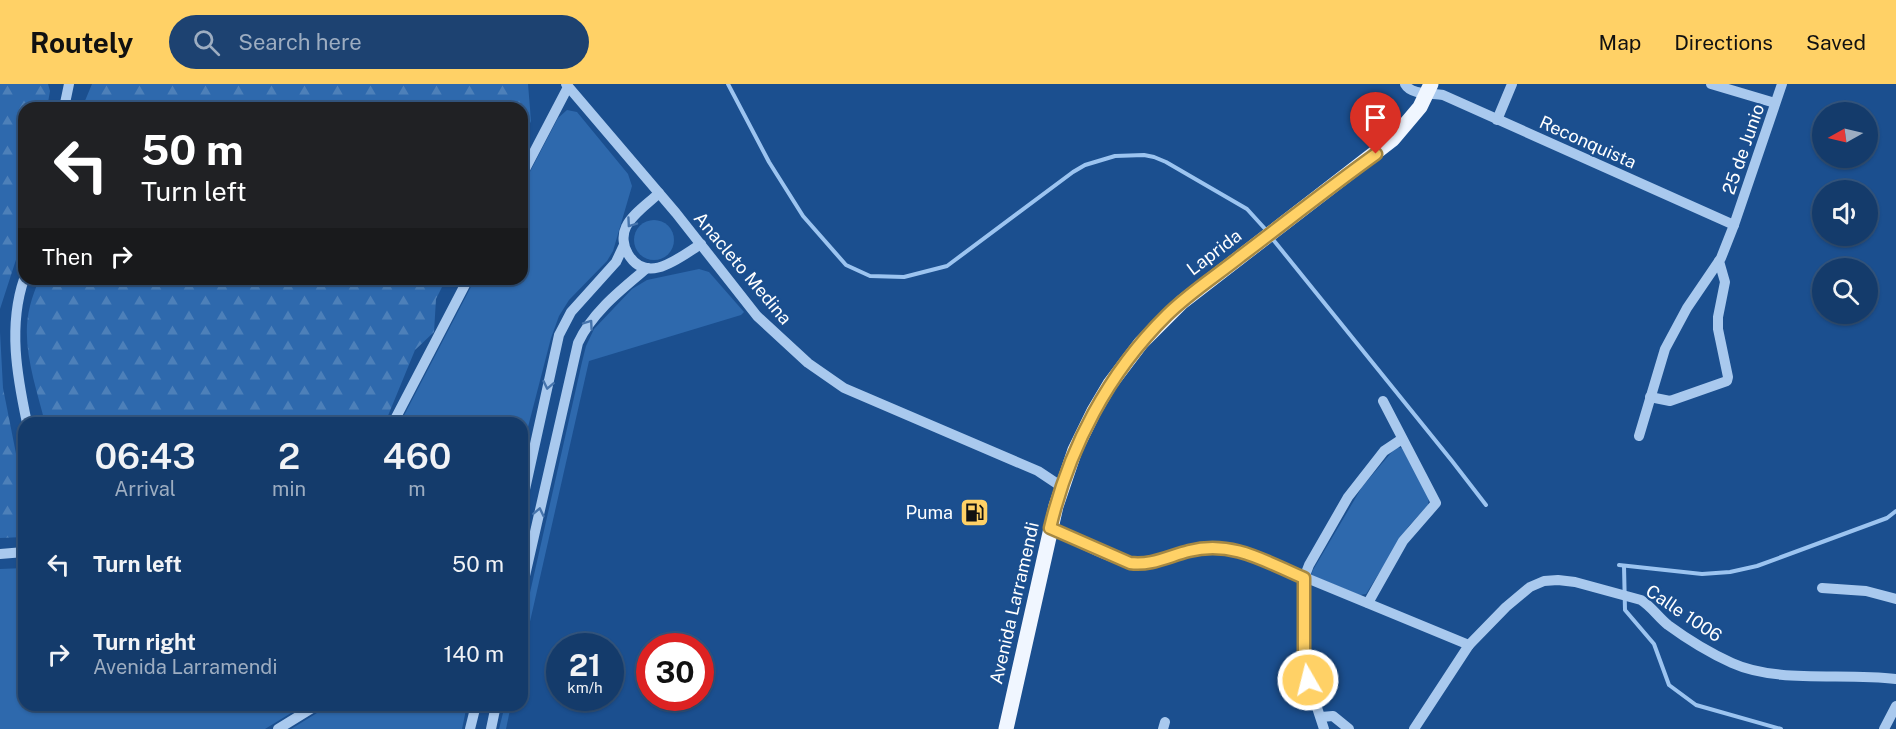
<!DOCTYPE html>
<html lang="en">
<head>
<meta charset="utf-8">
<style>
  :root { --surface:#143b6b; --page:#1d4271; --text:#f1f3f6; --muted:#9dadc1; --line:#33557e; --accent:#ffd166 }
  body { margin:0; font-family:"Public Sans",sans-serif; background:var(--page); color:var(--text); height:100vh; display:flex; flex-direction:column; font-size:22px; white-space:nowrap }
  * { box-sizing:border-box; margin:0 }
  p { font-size:20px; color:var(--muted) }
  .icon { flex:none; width:33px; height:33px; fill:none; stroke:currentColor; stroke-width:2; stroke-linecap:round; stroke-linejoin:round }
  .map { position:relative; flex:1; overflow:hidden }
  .side { position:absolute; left:18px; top:333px; width:510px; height:294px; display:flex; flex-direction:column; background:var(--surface); border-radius:18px; box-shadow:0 2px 4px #0004,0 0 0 2px var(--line) }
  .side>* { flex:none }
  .hud { position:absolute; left:18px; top:18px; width:510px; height:183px; border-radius:18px; box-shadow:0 2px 4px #0004,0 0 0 2px var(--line); background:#202124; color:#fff; overflow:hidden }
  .needle { width:39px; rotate:262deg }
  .controls { position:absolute; left:1812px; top:18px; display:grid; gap:12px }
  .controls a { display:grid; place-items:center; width:66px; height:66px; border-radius:50%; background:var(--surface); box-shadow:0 2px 4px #0004,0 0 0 2px var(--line); font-size:30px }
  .speed { position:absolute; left:546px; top:549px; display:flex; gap:12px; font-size:30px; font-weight:700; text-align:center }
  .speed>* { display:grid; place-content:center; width:78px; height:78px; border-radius:50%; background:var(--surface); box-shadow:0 2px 4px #0004,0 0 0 2px var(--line); line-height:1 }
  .speed small { font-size:15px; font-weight:400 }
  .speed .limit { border:9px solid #d22; background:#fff; color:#111 }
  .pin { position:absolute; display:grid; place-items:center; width:51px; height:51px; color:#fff; margin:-62px -26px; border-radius:50% 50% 50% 0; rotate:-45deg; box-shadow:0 0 6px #0007 }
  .pin .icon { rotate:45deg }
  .me { position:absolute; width:66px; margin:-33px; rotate:352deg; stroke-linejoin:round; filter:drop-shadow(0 0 4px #0008) }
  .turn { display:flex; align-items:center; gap:21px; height:126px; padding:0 24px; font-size:27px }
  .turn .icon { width:78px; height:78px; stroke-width:2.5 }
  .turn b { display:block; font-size:42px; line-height:51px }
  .then { display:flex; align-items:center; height:57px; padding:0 24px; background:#0003; gap:12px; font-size:22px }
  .eta { display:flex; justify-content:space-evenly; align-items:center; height:102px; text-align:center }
  .eta b { font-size:36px; font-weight:600; line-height:42px }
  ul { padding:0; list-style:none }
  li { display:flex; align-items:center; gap:18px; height:90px; padding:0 24px }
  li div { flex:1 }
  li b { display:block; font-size:22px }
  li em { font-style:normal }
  header { display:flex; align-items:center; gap:36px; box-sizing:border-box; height:84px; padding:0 30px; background:var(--accent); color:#111 }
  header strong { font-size:28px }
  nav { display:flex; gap:33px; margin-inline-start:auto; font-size:21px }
  .search { width:420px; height:54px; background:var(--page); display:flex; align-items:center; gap:15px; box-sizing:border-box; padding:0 21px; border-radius:33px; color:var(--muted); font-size:22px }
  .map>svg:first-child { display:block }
  .green { fill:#2e69ad }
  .forest { fill:url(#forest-firs) }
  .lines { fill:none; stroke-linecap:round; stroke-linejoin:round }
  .stream { stroke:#9cc4f0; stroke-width:4 }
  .minor { stroke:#a9c9ee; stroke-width:10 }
  .major { stroke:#f0f6ff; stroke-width:15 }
  .oneway { stroke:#4674ac }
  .route-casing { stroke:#a68842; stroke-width:15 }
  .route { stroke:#ffd166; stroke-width:10 }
  .labels { text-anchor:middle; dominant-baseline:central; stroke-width:4.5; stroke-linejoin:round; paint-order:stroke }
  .street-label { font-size:18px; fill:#fff; stroke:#1b4f8f }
  .poi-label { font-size:18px; fill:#fff; stroke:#1b4f8f; text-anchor:end }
</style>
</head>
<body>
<header>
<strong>Routely</strong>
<div class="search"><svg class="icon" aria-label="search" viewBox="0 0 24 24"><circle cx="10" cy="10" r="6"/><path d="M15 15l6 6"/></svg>Search here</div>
<nav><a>Map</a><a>Directions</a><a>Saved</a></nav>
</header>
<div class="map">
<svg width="1896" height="645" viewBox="0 0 1896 645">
  <defs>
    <pattern id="forest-firs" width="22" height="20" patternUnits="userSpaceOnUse" patternTransform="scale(1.5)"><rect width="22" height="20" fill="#2e69ad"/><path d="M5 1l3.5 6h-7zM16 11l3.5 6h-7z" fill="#4d80b9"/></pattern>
  </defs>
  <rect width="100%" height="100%" fill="#1b4f8f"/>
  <g class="green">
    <polygon points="567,26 577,28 628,90 632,102 613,167 607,177 569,216 559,232 551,254 527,347 522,361 522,339 400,339 475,195 522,195 522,103 558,34"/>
    <circle cx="654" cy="156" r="20"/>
    <polygon points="699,185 709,188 744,228 741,231 589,277 522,573 522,544 582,278 586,262 594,245 632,205 647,196"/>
    <polygon points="1396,363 1402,364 1429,414 1428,421 1408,443 1366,510 1360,511 1311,491 1313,486 1362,403"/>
    <polygon points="24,484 24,621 304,621 265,645 0,645 0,485"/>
    <polygon points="330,621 467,621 462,645 291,645"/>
    <polygon points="505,621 511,621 506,645 499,645"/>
  </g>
  <g class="forest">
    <polygon points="0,0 48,0 50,7 47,24 24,24 24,151 0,225"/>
    <polygon points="92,0 528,0 531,37 522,57 522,24 82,24"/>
    <path d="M39,195H446L436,215L434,248L415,266L385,339H45C36,302 20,260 30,222C32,213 36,204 39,195Z"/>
    <polygon points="0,248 3,304 24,410 24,453 0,454"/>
  </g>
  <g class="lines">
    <g class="stream">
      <polyline points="728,0 769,78 803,132 846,181 870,192 904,193 947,182 1073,88 1085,81 1115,72 1144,71 1154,73 1166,78 1247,125 1267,147"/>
      <polyline points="1271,153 1452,377 1486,421"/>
      <polyline points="1619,481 1702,490 1730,488 1757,482 1887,434 1896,427"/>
      <polyline points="1624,482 1625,526 1654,560 1669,601 1696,621 1781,645"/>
    </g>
    <g class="minor">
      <polyline points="566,0 676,129 757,232 808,279 844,304 1038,387 1062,403"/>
      <path d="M1405,0C1411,11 1431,9 1443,11L1734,141"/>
      <polyline points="1711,0 1775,19"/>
      <polyline points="64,24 69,0"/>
      <polyline points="1497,36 1512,0"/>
      <polyline points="522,91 568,3"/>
      <path d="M659,109C649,119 632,130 626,143C622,151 623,162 628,170C647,202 680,173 701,160"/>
      <path d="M24,195C8,242 17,292 27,339"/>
      <polyline points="1650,313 1670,317 1727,297 1728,293 1718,245 1718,233 1725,198 1719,177"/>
      <polyline points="393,339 468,195"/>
      <polyline points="1639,352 1665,265 1687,224 1721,174 1734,141 1782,0"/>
      <polyline points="522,419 559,251 571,228 616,178 624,161"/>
      <path d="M1050,444C1073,455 1112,477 1136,480C1155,481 1172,470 1190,466C1220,460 1249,467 1275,481L1469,561"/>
      <polyline points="0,470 24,468"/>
      <polyline points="1822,504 1866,507 1896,515"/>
      <path d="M522,505L578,259C592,228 622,205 647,184"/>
      <polyline points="1368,519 1403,457 1436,419 1383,317"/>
      <polyline points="1321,633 1333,632 1349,645"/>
      <polyline points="278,645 317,621"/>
      <polyline points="470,645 476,621"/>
      <polyline points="491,645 496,621"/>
      <polyline points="1163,645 1165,638"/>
      <polyline points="1324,645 1308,596 1304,576 1304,494 1309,481 1348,413 1384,367 1402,355"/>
      <path d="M1414,645L1469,561L1506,523L1530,503L1544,497L1558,496L1575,498L1641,516C1652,523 1658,533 1668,541C1687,555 1710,569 1732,579C1778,600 1845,588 1896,595"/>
      <polyline points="1884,645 1896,622"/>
    </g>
    <polyline class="major" points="1006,645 1056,422 1075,366 1094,327 1110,300 1141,259 1182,218 1393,55 1420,23 1431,0"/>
  </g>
  <defs><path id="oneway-chevron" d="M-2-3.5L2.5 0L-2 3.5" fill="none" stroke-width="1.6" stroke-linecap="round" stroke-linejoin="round" transform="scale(1.5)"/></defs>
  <g class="oneway">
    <use href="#oneway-chevron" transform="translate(631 139) rotate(125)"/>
    <use href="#oneway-chevron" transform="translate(589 240) rotate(-55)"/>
    <use href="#oneway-chevron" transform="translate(548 301) rotate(102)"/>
    <use href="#oneway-chevron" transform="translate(539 428) rotate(-78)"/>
  </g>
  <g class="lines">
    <defs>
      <path id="route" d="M1308,596L1304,576V494C1266,478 1233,456 1189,467C1169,472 1151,482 1130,479L1050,444C1069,364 1108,289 1167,231C1189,209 1216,192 1241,172C1286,138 1330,103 1376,70"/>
    </defs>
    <use href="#route" class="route-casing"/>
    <use href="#route" class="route"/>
  </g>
  <defs>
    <symbol id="fuel-square" viewBox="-11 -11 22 22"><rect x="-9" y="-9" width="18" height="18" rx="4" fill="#ffd166" stroke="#1b4f8f"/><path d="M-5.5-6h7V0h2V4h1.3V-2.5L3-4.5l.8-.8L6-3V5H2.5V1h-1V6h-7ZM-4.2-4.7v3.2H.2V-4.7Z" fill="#111"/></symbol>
  </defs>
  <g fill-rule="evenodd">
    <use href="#fuel-square" x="958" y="412" width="33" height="33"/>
  </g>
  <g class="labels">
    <g class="street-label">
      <text transform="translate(1588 58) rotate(24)">Reconquista</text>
      <text transform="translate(1743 65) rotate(-71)">25 de Junio</text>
      <text transform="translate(1214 168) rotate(-37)">Laprida</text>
      <text transform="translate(743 184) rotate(50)">Anacleto Medina</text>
      <text transform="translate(1014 519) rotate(-77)">Avenida Larramendi</text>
      <text transform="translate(1684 529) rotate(34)">Calle 1006</text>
    </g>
    <g class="poi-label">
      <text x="953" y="428">Puma</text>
    </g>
  </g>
</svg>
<div class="controls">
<a><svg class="needle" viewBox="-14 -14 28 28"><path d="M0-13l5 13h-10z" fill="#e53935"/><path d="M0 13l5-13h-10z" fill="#9dadc1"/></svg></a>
<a><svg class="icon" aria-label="sound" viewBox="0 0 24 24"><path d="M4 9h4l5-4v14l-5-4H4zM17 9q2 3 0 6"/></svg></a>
<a><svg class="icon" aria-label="search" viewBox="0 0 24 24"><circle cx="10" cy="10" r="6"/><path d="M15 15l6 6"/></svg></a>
</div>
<div class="speed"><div>21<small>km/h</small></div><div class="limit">30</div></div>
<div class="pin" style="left:1376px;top:70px;background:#d93025"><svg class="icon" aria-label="arrive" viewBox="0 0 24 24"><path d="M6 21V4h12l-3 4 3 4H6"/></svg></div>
<svg class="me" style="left:1308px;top:596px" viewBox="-20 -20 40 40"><circle r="17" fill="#ffd166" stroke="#fff" stroke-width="3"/><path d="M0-11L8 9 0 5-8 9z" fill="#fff"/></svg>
<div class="hud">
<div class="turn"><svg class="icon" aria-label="left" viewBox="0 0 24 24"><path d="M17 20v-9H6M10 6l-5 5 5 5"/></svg><div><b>50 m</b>Turn left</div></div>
<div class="then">Then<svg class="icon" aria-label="right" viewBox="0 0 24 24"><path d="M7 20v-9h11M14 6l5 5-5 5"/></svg></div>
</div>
<section class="side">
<div class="eta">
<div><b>06:43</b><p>Arrival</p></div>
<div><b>2</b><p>min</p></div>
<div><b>460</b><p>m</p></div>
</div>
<ul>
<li><svg class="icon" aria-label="left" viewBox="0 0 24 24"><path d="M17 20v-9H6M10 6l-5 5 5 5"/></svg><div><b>Turn left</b></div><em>50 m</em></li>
<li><svg class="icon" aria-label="right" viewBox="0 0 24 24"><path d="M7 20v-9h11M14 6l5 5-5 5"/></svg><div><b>Turn right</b><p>Avenida Larramendi</p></div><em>140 m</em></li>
</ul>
</section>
</div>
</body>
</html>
